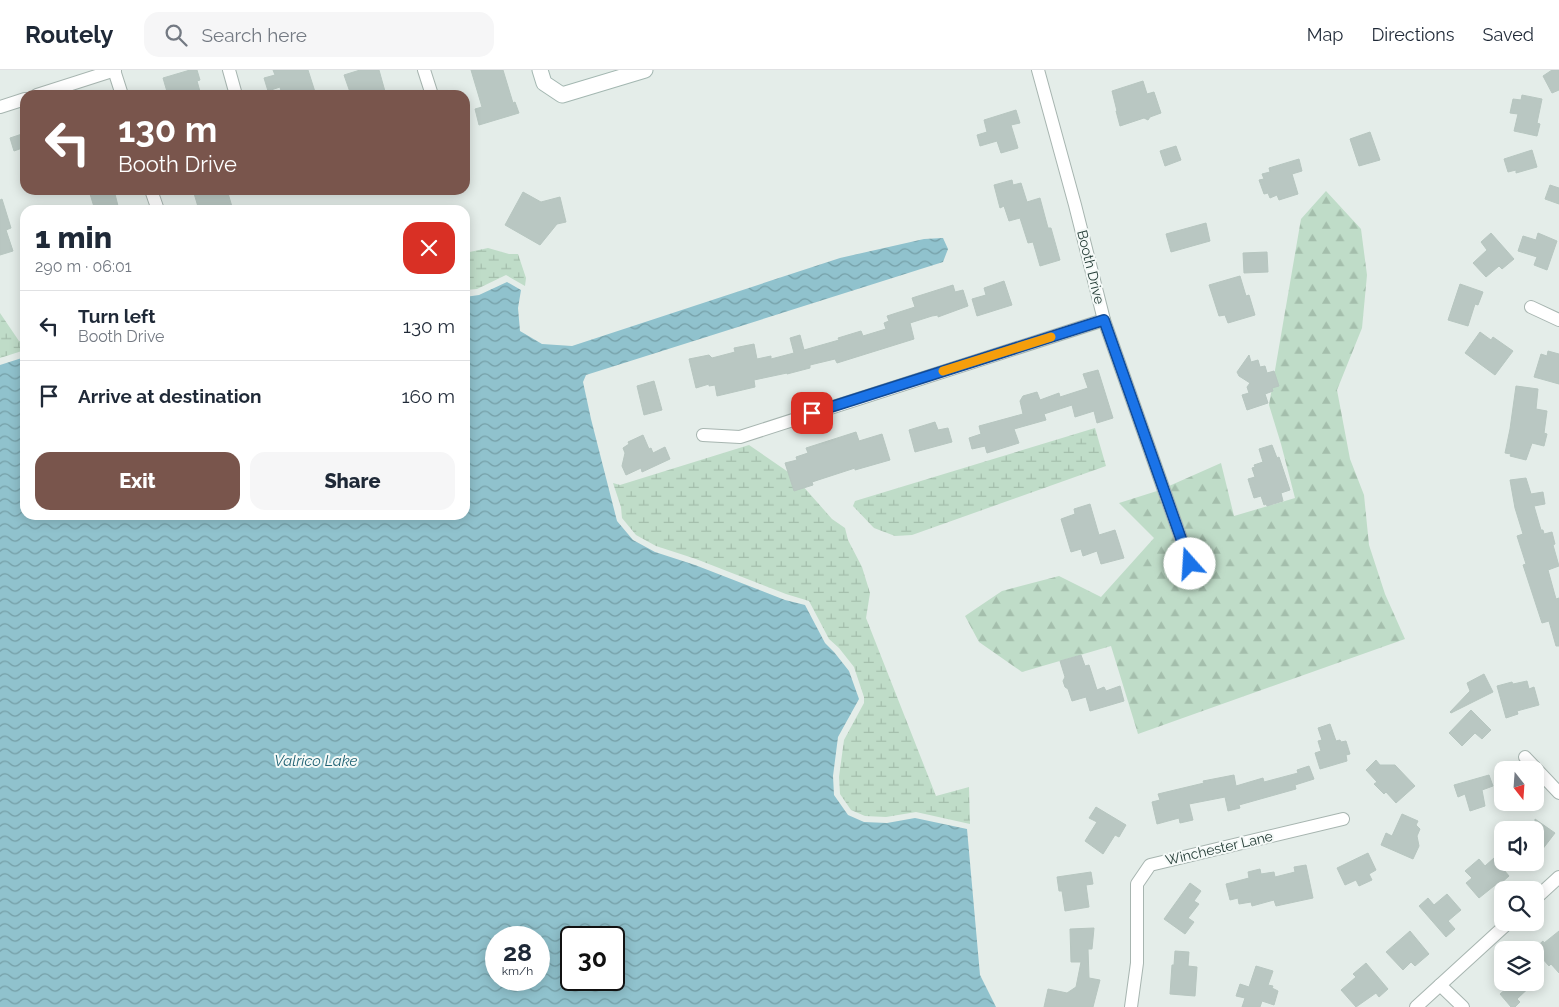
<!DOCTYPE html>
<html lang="en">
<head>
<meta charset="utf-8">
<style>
  :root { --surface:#fff; --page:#f6f6f7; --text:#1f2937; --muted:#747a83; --line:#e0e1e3; --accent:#79554c }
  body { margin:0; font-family:Raleway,sans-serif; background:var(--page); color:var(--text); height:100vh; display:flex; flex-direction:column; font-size:19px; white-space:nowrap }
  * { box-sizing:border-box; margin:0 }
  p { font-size:16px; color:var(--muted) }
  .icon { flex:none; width:28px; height:28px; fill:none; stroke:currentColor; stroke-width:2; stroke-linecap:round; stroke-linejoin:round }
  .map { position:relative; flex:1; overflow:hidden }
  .side { position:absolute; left:20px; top:135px; width:450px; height:315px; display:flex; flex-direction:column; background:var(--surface); border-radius:15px; box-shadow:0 2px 12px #0003 }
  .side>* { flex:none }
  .guide { position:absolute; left:20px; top:20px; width:450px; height:105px; border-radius:15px; box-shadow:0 2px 12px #0003; background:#79554c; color:#fff; overflow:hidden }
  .needle { width:32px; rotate:163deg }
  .controls { position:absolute; left:1494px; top:691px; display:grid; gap:10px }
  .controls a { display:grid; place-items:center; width:50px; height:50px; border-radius:10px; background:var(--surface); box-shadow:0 2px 12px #0003; font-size:25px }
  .speed { position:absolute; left:485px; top:856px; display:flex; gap:10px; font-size:25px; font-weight:700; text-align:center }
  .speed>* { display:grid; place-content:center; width:65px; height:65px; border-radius:50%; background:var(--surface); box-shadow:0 2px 12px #0003; line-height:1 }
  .speed small { font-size:12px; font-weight:400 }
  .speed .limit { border:2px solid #111; border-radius:8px; background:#fff; color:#111 }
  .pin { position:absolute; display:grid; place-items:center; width:42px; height:42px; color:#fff; margin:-21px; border-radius:10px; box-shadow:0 2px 8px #0006 }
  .me { position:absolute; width:55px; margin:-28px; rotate:341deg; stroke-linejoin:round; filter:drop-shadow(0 0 4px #0008) }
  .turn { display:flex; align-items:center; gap:18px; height:105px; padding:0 15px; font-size:22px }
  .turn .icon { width:65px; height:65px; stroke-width:2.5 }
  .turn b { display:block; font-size:35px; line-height:42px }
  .round { display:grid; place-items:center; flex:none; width:52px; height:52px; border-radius:15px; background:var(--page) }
  .overview { display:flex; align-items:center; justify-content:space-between; height:85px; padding:0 15px }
  h1 { font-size:30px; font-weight:800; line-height:38px }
  .primary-button { display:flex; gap:10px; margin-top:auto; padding:10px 15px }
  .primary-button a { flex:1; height:58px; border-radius:15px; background:var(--accent); color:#fff; font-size:20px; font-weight:800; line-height:58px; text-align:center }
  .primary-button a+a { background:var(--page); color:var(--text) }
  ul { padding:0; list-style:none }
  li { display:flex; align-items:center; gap:15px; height:70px; padding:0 15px; border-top:1px solid var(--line) }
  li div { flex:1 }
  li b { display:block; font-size:19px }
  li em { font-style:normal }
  header { display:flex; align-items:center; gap:30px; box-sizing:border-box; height:70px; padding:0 25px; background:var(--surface); border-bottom:1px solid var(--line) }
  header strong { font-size:24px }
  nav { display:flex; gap:28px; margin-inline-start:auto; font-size:18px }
  .search { width:350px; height:45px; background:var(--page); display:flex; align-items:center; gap:12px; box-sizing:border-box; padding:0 18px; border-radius:15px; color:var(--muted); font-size:19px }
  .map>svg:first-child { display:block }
  .forest { fill:url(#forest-firs) }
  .wetland { fill:url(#wetland-marsh) }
  .water { fill:url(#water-waves); fill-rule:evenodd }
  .building { fill:#b9c7c2; stroke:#b7c6c0 }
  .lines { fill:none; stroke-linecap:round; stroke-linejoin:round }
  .street-casing { stroke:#a7b5b0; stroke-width:14 }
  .secondary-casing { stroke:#a3b7b1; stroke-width:17 }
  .street { stroke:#fff; stroke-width:12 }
  .secondary { stroke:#fff; stroke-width:15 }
  .route-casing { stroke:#114b97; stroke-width:12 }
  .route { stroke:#1a73e8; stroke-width:9 }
  .slow { stroke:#f59e0b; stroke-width:9 }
  .labels { text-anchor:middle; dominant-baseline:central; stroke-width:4; stroke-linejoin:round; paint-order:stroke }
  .street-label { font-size:14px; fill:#253d37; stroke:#f4f9f7 }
  .water-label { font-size:15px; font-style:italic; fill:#236475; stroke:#f4f9f7 }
</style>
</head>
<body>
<header>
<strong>Routely</strong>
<div class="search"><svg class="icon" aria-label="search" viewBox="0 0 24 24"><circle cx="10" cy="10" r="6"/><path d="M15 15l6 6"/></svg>Search here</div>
<nav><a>Map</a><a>Directions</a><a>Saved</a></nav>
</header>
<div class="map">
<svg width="1559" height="937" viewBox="0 0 1559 937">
  <defs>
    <pattern id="forest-firs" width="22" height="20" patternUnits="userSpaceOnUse" patternTransform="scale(1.25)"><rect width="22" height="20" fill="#bfdcc8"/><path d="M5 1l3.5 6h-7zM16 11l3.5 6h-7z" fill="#a4beac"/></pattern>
    <pattern id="wetland-marsh" width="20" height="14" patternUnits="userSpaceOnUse" patternTransform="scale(1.25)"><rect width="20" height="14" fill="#bfdcc8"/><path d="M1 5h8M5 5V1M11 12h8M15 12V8" fill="none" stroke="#a4beac"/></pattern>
    <pattern id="water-waves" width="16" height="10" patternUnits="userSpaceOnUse" patternTransform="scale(1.25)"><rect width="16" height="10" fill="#90c2cd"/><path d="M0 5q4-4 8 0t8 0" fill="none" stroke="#759fa7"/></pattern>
  </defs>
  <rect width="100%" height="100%" fill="#e4ede9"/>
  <polygon class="forest" points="1326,121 1361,159 1367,205 1362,258 1337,320 1350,389 1364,425 1369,475 1385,524 1405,569 1138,664 1111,576 1022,602 979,572 965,546 1002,521 1059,506 1101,527 1154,468 1119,433 1157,421 1186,503 1198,499 1169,416 1221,393 1234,446 1295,428 1281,374 1269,335 1301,149"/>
  <g class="wetland">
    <polygon points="488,178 509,184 518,184 526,208 525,216 506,205 477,219 465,220 465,183"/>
    <polygon points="0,243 19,271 25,270 25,280 0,288"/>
    <polygon points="1095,358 1106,396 912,465 895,466 874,458 853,436 855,431"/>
    <polygon points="749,375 794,406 832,449 845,458 848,470 862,497 870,523 866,548 936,726 969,717 970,754 916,742 886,747 865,746 851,740 840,724 839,707 844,670 864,633 864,627 854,597 839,578 829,569 809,531 786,524 696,489 656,476 636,465 622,448 621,437 613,413 620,415"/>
  </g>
  <path class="water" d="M943,168L948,179L943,192L586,305L583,312L591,349L617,451L633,470L655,482L695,495L785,530L805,535L825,573L834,582L849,601L859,629L838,667L833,706L834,725L848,745L864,752L887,753L915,748L967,759L980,905L996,937H0V295L25,287V445H465V227L479,225L507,212L521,220L518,238L520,261L542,274L572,276L840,188L924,169ZM496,868H539V910H496ZM571,868H614V910H571Z"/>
  <g class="building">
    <polygon points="190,0 197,0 200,10 197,11 201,25 168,25 163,8"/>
    <polygon points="273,0 308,0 316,25 282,25 280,17 268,21 264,8 275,5"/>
    <polygon points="360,0 379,0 386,25 351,25 344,5"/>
    <polygon points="471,0 503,0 513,33 515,32 519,43 479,55 475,39 482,37"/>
    <polygon points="1552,0 1559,0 1559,20 1552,23 1543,6"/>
    <polygon points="1143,11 1147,24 1154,22 1161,43 1150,47 1148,50 1144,48 1120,56 1116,41 1117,41 1112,21"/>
    <polygon points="1522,25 1542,29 1537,53 1540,54 1537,66 1514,61 1518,44 1510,43 1513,29 1521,30"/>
    <polygon points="1016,40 1020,53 1011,55 1018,78 1001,83 997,71 980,76 977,65 987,62 984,50"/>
    <polygon points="1370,62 1380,90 1359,96 1350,69"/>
    <polygon points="25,63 25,77 14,81 10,68"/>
    <polygon points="1176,76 1181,90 1165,96 1160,81"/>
    <polygon points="1532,80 1537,97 1516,103 1516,100 1508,102 1504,89"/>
    <polygon points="1299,89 1302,101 1292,104 1298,124 1279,130 1277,125 1270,128 1268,123 1264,124 1259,110 1264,109 1262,104 1270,102 1269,98"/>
    <polygon points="1012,110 1013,115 1021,113 1027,132 1040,128 1048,158 1051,158 1060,190 1040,196 1033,172 1028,173 1020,148 1009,151 1004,136 1000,138 994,115"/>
    <polygon points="1550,115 1559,118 1559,134 1545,129"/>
    <polygon points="103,120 114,120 119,140 95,140 90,124"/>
    <polygon points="193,120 227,120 233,140 199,140"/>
    <polygon points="523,122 541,132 560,127 566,152 557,154 540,175 505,155"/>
    <polygon points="2,129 11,158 6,160 13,181 0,185 0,130"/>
    <polygon points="1206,153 1210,171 1171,182 1166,164"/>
    <polygon points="1491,163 1514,189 1502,199 1499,196 1486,207 1473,193 1487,180 1481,172"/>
    <polygon points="1538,163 1557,171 1547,200 1534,195 1537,187 1518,181 1523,166 1536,170"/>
    <polygon points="1267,182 1268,202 1244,203 1243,183"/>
    <polygon points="1240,206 1246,226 1249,225 1255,245 1228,253 1225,245 1219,246 1209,215"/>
    <polygon points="1004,211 1012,235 977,246 972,229 986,225 984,218"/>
    <polygon points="1460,214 1483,222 1478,235 1475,234 1468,256 1448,250"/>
    <polygon points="953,215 955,222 963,220 968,236 938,247 938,245 932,246 910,253 914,269 837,293 835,289 810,295 810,298 787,304 787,303 754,310 755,317 717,326 715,315 709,316 709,314 696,318 689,289 709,285 712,288 735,282 734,278 754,274 757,289 771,286 771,289 794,283 790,268 800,265 804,280 839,270 838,268 861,261 863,266 886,259 884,253 889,251 887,246 915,237 912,228"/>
    <polygon points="1480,262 1491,270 1493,267 1513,281 1495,305 1465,283"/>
    <polygon points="1548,281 1559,284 1559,314 1534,307 1541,284 1547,286"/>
    <polygon points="1249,285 1251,292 1258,290 1260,297 1265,296 1267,303 1274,301 1279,316 1272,318 1273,321 1265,324 1268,333 1247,340 1242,325 1249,323 1247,317 1250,313 1239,306 1237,302"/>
    <polygon points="1098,300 1113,348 1097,353 1094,341 1075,347 1072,335 1044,344 1046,350 1014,359 1019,373 987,383 985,376 972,379 969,368 981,364 979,356 1023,344 1020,331 1023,326 1037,322 1040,330 1059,323 1060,327 1088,318 1083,304"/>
    <polygon points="654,311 662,340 644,345 637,316"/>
    <polygon points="1516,316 1538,319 1536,339 1547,341 1544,363 1547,364 1544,376 1532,373 1526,390 1510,386 1511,384 1505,383 1510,359"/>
    <polygon points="935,352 938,360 948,358 952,372 915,382 909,360"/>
    <polygon points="856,362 859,371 882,364 890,390 855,400 855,398 812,412 813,415 794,421 785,393 797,390 796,387 808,383 806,378"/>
    <polygon points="643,365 649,379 651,378 653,383 665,377 670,389 642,402 641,398 626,405 622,396 625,383 623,378 629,374 628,372"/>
    <polygon points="1272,375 1277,388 1279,387 1290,420 1281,423 1283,431 1267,436 1266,434 1264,435 1261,426 1254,428 1248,409 1255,407 1252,398 1255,397 1254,395 1263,392 1259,379"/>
    <polygon points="1526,408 1531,424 1543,422 1545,434 1534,436 1541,460 1543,460 1544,464 1552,462 1555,474 1553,475 1559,496 1548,500 1556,529 1559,528 1559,576 1556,576 1549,551 1542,553 1523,495 1526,494 1517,466 1523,464 1515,438 1510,410"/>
    <polygon points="1090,434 1099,465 1115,460 1124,488 1101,494 1097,481 1083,486 1081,479 1071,482 1061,449 1075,444 1074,439"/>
    <polygon points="1081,585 1085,596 1089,595 1097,620 1104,617 1106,621 1120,616 1124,631 1090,641 1086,627 1072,631 1068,619 1065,617 1063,611 1065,607 1060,591"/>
    <polygon points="1484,604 1493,622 1451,643 1450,642 1470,621 1467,613"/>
    <polygon points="1527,611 1529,619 1534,617 1539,635 1517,641 1518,644 1506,648 1497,616 1512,612 1513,614"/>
    <polygon points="1471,640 1491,660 1482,669 1475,663 1462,676 1449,663"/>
    <polygon points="1330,654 1336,671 1340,670 1341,672 1346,671 1350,684 1346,685 1347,691 1320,699 1315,683 1321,681 1318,671 1322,670 1318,658"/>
    <polygon points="1376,690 1380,695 1395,695 1415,716 1396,733 1386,722 1384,724 1374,714 1377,712 1366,700"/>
    <polygon points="1309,696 1314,709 1295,715 1296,719 1239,735 1240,738 1228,741 1225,727 1189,734 1193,750 1180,753 1179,748 1157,754 1152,732 1160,730 1158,724 1204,713 1203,711 1234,705 1236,716 1263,708 1264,712 1298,703 1297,700"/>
    <polygon points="1489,705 1493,716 1482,720 1485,736 1470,741 1465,724 1458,727 1454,715"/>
    <polygon points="1096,737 1126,755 1119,767 1115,765 1103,784 1085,771 1097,752 1089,748"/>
    <polygon points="1402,744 1418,751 1416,755 1420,759 1417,766 1419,776 1413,789 1381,775 1386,763 1392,766"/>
    <polygon points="1535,749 1555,763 1535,789"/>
    <polygon points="1368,783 1376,800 1369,804 1372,810 1359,816 1356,810 1345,815 1337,798"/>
    <polygon points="1494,788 1509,806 1500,814 1499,812 1479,828 1466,813 1472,808 1465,801 1479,789 1485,796"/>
    <polygon points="1306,795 1313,828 1276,836 1274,830 1252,836 1251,832 1239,834 1238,828 1230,830 1226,814 1249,808 1248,802 1260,799 1261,804 1274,802 1275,807 1295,802 1294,797"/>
    <polygon points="1091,802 1093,814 1086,815 1089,837 1065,841 1062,821 1059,821 1057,807"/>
    <polygon points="1190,813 1201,821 1194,831 1199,834 1188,848 1194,852 1185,864 1164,849"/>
    <polygon points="1447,824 1461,840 1448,851 1455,859 1446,867 1419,836 1428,828 1434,835"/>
    <polygon points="1094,858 1092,879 1088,879 1089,908 1100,910 1093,937 1044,937 1048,919 1067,923 1076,917 1081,892 1071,892 1070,859"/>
    <polygon points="1410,861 1429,884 1415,896 1411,892 1403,900 1386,882"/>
    <polygon points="1559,861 1559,903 1551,894 1549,896 1534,879 1543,871 1544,873"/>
    <polygon points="1175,881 1189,882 1188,896 1197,897 1195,926 1170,924 1172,895 1174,895"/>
    <polygon points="1366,893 1388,919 1379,927 1376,923 1356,937 1341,920 1356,907 1353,904"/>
    <polygon points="1256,896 1273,901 1268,915 1273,916 1272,918 1278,921 1274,935 1262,931 1260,937 1242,937 1245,928 1236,926 1240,914 1249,917"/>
    <polygon points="1502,912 1535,912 1517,929 1520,932 1515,937 1511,937 1500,924 1507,918"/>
  </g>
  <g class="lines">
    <defs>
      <g id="street">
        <polyline points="114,0 122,25"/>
        <polyline points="229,0 236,25"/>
        <polyline points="424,0 432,25"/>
        <polyline points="1038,0 1075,135 1104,250 1190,494"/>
        <polyline points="37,25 115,0"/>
        <polyline points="0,37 25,29"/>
        <polyline points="151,120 158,140"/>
        <polyline points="1531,237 1559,250"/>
        <polyline points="703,365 740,367 1104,250"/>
        <polyline points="1525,687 1559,723"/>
        <polyline points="1535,829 1559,807"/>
        <polyline points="1440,915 1463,937"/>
        <polyline points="1131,937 1137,893 1137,814 1150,795 1343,749"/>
        <polyline points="1416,937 1509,852"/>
      </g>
      <polyline id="secondary" points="540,0 544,13 562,25 645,0"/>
    </defs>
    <use href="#street" class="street-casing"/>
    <use href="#secondary" class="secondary-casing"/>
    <use href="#street" class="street"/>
    <use href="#secondary" class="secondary"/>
  </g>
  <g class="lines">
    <defs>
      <polyline id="route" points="812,343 1104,250 1190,494"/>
    </defs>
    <use href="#route" class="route-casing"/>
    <use href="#route" class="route"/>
    <polyline class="slow" points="943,301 1051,267"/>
  </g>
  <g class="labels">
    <g class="street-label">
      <text transform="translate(1091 197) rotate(76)">Booth Drive</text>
      <text transform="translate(1219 778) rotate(-13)">Winchester Lane</text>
    </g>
    <g class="water-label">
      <text x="316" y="691">Valrico Lake</text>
    </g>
  </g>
</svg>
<div class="controls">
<a><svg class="needle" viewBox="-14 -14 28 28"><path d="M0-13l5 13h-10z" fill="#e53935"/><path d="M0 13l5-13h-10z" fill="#747a83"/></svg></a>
<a><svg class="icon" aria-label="sound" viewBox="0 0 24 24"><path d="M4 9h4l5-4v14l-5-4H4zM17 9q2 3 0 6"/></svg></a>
<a><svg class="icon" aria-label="search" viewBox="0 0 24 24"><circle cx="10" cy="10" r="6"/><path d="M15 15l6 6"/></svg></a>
<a><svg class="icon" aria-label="layers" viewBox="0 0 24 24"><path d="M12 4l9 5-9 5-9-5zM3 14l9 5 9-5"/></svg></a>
</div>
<div class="speed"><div>28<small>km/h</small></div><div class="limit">30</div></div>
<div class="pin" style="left:812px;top:343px;background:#d93025"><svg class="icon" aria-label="arrive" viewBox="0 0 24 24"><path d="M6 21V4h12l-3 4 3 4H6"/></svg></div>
<svg class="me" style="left:1190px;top:494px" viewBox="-20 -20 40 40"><circle r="19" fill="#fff"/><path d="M0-13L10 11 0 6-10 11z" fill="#1a73e8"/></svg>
<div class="guide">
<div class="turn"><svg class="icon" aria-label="left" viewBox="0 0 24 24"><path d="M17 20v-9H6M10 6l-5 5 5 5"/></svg><div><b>130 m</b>Booth Drive</div></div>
</div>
<section class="side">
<div class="overview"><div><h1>1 min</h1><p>290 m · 06:01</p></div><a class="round" style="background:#d93025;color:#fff"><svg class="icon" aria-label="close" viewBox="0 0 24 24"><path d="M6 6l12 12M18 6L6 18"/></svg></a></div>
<ul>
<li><svg class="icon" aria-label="left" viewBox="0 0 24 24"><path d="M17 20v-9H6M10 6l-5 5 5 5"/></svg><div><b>Turn left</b><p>Booth Drive</p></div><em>130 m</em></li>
<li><svg class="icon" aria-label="arrive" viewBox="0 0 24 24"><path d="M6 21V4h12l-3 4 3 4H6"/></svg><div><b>Arrive at destination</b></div><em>160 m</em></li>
</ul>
<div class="primary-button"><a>Exit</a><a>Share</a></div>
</section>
</div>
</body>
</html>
